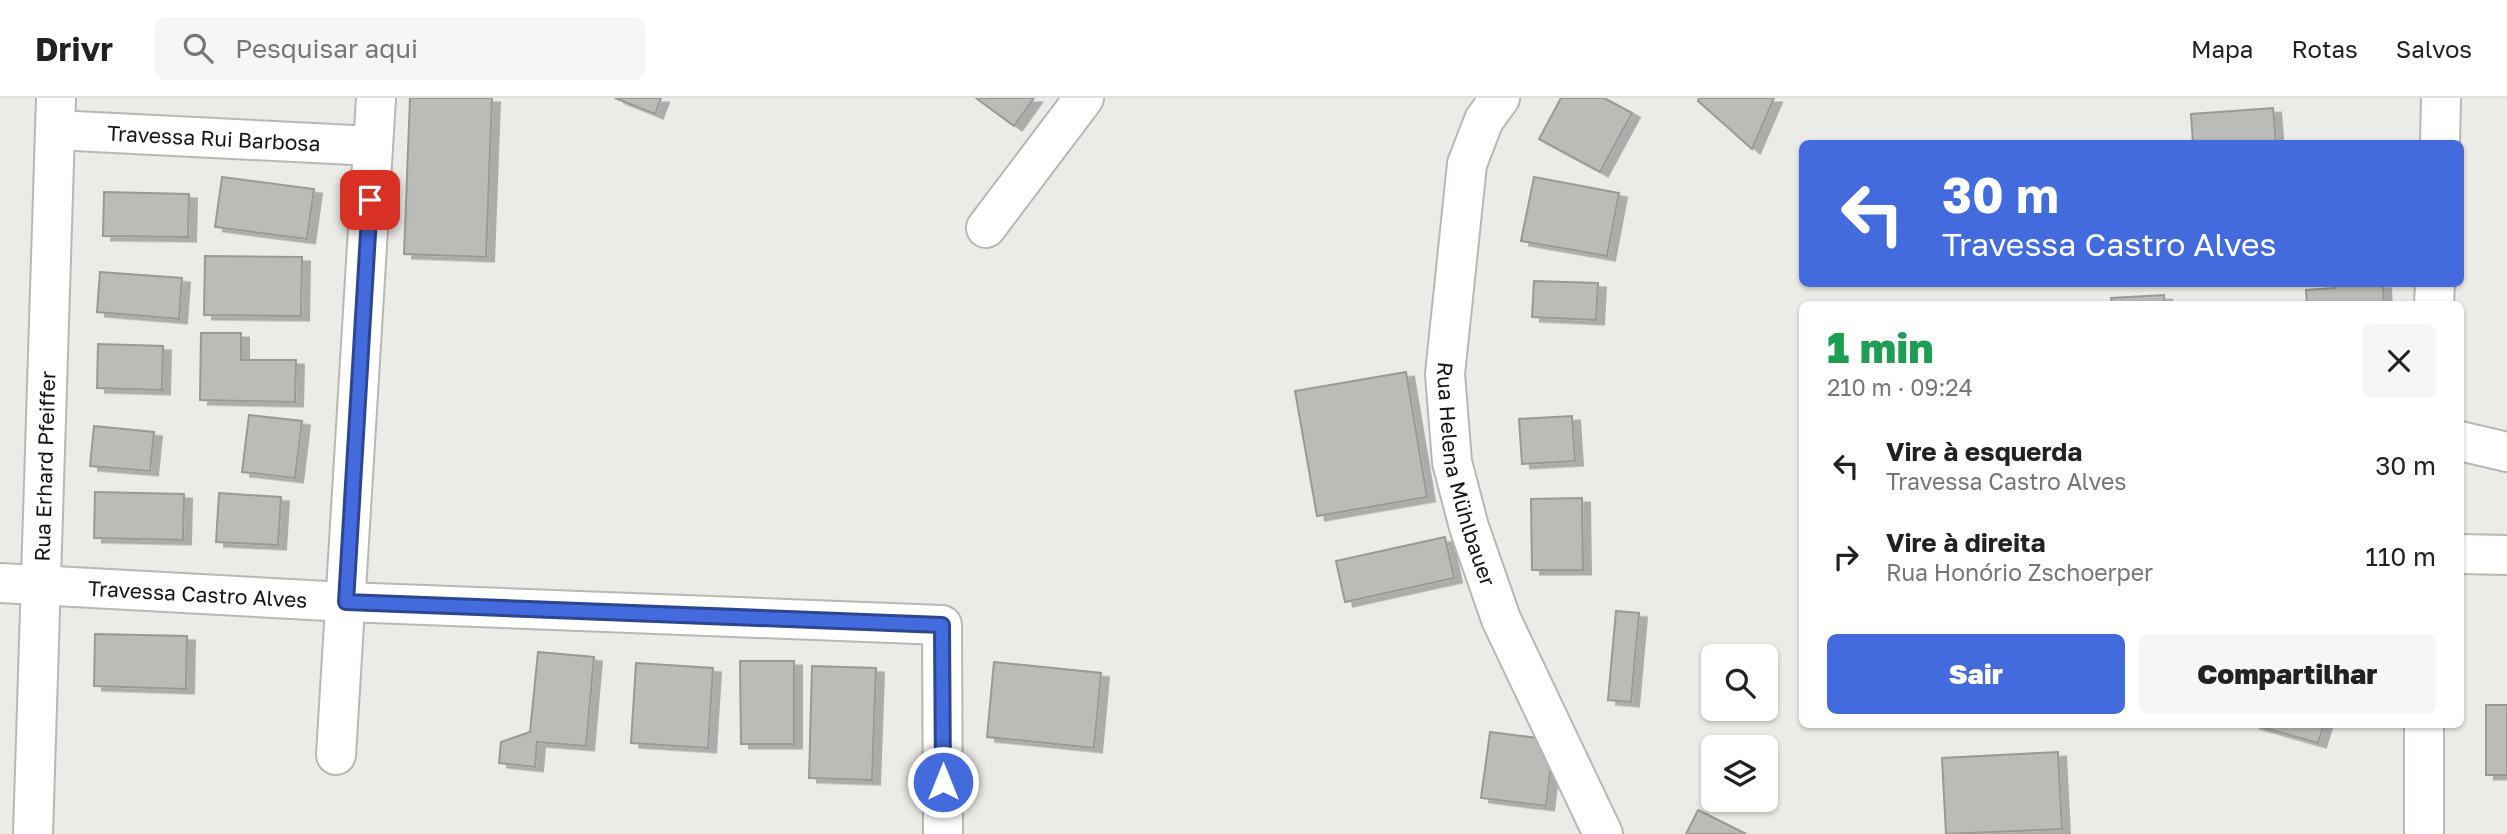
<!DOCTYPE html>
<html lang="pt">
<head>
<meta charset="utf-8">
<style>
  :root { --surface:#fff; --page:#f6f6f6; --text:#222; --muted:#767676; --line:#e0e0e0; --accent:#436bdd }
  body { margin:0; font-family:"Golos Text",sans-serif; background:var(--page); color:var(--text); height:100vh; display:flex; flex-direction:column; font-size:26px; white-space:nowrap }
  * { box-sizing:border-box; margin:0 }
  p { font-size:23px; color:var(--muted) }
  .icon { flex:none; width:38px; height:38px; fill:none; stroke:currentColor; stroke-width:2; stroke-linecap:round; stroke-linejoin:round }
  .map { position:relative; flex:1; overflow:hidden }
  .panel { position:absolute; left:1799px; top:203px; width:665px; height:427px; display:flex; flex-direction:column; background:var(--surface); border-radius:10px; box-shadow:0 2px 5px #0004 }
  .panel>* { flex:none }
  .hud { position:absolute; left:1799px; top:42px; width:665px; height:147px; border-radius:10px; box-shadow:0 2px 5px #0004; background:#436bdd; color:#fff; overflow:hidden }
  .fabs { position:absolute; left:1701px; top:546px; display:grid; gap:14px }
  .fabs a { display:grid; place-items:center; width:77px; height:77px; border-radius:10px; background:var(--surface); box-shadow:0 2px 5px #0004; font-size:35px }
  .pin { position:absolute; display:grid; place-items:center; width:60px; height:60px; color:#fff; margin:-30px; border-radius:14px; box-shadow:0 4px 10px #0006 }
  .me { position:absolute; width:77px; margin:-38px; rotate:0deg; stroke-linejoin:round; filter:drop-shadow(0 0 5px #0008) }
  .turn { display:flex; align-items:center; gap:24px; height:147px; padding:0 28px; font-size:32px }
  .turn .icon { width:91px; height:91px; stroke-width:2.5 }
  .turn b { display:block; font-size:49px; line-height:60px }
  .round { display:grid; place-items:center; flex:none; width:74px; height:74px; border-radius:10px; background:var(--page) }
  .head { display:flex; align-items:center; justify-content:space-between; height:119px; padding:0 28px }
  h1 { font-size:42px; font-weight:800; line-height:52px; color:#1e9e55 }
  .button { display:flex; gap:14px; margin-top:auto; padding:14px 28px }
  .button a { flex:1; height:80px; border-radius:10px; background:var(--accent); color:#fff; font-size:28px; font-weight:800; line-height:80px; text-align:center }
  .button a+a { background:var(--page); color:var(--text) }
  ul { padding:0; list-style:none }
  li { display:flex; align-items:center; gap:21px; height:91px; padding:0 28px }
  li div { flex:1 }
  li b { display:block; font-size:26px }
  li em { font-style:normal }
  header { display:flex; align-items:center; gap:42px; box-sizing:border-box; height:98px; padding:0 35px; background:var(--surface); border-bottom:2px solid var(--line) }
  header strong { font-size:33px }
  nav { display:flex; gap:38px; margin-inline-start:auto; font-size:24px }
  .search { width:490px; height:63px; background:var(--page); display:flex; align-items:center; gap:18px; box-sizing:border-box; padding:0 24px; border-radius:10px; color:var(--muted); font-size:26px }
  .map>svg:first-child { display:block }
  .building { fill:#bcbbb7; stroke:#9b9996; stroke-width:2; filter:url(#shadow) }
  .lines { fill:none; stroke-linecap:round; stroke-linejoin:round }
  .minor-casing { stroke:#b8b7b4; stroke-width:42 }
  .tertiary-casing { stroke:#b8b7b4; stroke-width:42 }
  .minor { stroke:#fff; stroke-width:38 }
  .tertiary { stroke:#fff; stroke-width:38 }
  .route-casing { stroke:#2c4690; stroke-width:18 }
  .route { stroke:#436bdd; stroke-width:12 }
  .labels { text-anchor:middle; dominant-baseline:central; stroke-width:5; stroke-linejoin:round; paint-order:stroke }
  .street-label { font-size:21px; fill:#161514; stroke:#faf8f5 }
</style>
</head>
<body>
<header>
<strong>Drivr</strong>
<div class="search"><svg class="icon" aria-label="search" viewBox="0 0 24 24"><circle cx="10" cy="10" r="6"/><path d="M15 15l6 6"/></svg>Pesquisar aqui</div>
<nav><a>Mapa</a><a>Rotas</a><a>Salvos</a></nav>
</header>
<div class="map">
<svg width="2507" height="736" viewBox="0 0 2507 736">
  <defs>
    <filter id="shadow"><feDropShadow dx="8" dy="4.5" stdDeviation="0" flood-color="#0004"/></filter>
  </defs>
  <rect width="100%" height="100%" fill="#edebe8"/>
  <g class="building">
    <polygon points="410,0 492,0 486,159 404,156"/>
    <polygon points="615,0 661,0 655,16"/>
    <polygon points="976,0 1034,0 1014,28"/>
    <polygon points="1561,0 1604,0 1632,15 1600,74 1539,41"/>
    <polygon points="1699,0 1774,0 1752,51 1698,3"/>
    <polygon points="2273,10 2276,46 2193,46 2191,16"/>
    <polygon points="222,79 314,91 307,141 215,129"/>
    <polygon points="1534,79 1619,95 1607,158 1521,143"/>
    <polygon points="104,94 189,96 188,139 103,138"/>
    <polygon points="205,158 302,159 301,218 204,217"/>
    <polygon points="100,174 182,180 179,221 97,214"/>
    <polygon points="1534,183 1598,185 1596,222 1532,219"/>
    <polygon points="2335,186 2383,186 2384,206 2307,206 2306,192 2335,190"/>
    <polygon points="2164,197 2165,206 2112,206 2111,200"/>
    <polygon points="201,235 241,235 241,262 296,262 295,304 200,302"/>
    <polygon points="98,246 163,248 162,292 97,290"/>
    <polygon points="1406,274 1427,399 1317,418 1295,293"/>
    <polygon points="249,317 302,323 295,380 242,374"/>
    <polygon points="1572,318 1575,363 1522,366 1519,321"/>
    <polygon points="94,328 154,334 150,373 90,368"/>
    <polygon points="95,394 184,396 183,442 94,440"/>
    <polygon points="219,395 281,399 278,447 216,444"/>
    <polygon points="1582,400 1583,472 1532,472 1531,401"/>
    <polygon points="1445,439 1454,480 1345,504 1336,463"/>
    <polygon points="1616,513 1639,515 1631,604 1608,602"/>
    <polygon points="95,536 187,538 186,591 94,588"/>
    <polygon points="538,554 594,559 586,648 537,644 535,669 499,665 501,644 530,634"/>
    <polygon points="740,563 794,563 794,646 741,646"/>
    <polygon points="994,564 1101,575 1094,650 987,639"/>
    <polygon points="636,565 713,570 708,650 631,645"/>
    <polygon points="812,568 876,570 872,682 809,680"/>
    <rect x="2486" y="607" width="21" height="70"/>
    <polygon points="2251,626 2324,626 2318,645"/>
    <polygon points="1490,634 1554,642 1546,708 1481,700"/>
    <polygon points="2058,654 2062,731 1946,736 1942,660"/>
    <polygon points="1698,712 1746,736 1686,736"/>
  </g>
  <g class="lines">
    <defs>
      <g id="minor">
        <path id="s1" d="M1500,0L1484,22L1467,66L1445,276L1452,364L1469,429L1501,521L1603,736"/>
        <path id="s2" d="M55,32L373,48"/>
        <polyline points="986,130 1084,0"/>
        <polyline points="2460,343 2507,354"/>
        <polyline points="2460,456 2507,457"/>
        <path id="s3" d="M0,485L346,504L942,527L943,736"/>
        <polyline points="336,657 376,0"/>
        <path id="s4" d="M33,736L56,0"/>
      </g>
      <g id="tertiary">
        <polyline points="2440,46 2441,0"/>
        <polyline points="2434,206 2435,186"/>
        <polyline points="2424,736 2424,626"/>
      </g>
    </defs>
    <use href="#minor" class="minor-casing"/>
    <use href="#tertiary" class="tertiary-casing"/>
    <use href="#minor" class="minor"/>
    <use href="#tertiary" class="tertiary"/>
  </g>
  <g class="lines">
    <defs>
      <polyline id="route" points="370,102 346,504 942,527 943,684"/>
    </defs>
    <use href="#route" class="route-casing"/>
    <use href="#route" class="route"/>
  </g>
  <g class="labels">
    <g class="street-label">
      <text stroke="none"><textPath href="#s2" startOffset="159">Travessa Rui Barbosa</textPath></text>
      <text stroke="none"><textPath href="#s4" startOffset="368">Rua Erhard Pfeiffer</textPath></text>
      <text stroke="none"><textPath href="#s1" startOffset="388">Rua Helena Mühlbauer</textPath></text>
      <text stroke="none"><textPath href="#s3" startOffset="198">Travessa Castro Alves</textPath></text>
    </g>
  </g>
</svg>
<div class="fabs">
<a><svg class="icon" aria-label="search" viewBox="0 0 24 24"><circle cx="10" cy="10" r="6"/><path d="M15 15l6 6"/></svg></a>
<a><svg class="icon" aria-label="layers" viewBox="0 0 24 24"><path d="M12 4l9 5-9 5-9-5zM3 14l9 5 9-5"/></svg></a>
</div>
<div class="pin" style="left:370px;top:102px;background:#d93025"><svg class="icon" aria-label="arrive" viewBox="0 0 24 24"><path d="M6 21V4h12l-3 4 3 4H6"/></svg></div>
<svg class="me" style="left:943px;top:684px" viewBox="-20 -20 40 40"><circle r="17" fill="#436bdd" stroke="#fff" stroke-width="3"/><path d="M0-11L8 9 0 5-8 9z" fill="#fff"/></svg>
<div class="hud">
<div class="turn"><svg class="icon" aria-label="left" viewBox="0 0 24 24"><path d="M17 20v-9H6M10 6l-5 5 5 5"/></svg><div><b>30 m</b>Travessa Castro Alves</div></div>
</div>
<section class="panel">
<div class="head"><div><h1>1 min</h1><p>210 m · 09:24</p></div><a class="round"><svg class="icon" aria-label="close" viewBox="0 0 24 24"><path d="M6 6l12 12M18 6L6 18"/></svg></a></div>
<ul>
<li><svg class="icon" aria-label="left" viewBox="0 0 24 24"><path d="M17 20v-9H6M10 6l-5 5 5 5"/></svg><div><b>Vire à esquerda</b><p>Travessa Castro Alves</p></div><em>30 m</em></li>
<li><svg class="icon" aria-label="right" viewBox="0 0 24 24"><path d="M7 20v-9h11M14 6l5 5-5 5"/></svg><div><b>Vire à direita</b><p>Rua Honório Zschoerper</p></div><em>110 m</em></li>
</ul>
<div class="button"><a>Sair</a><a>Compartilhar</a></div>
</section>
</div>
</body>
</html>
